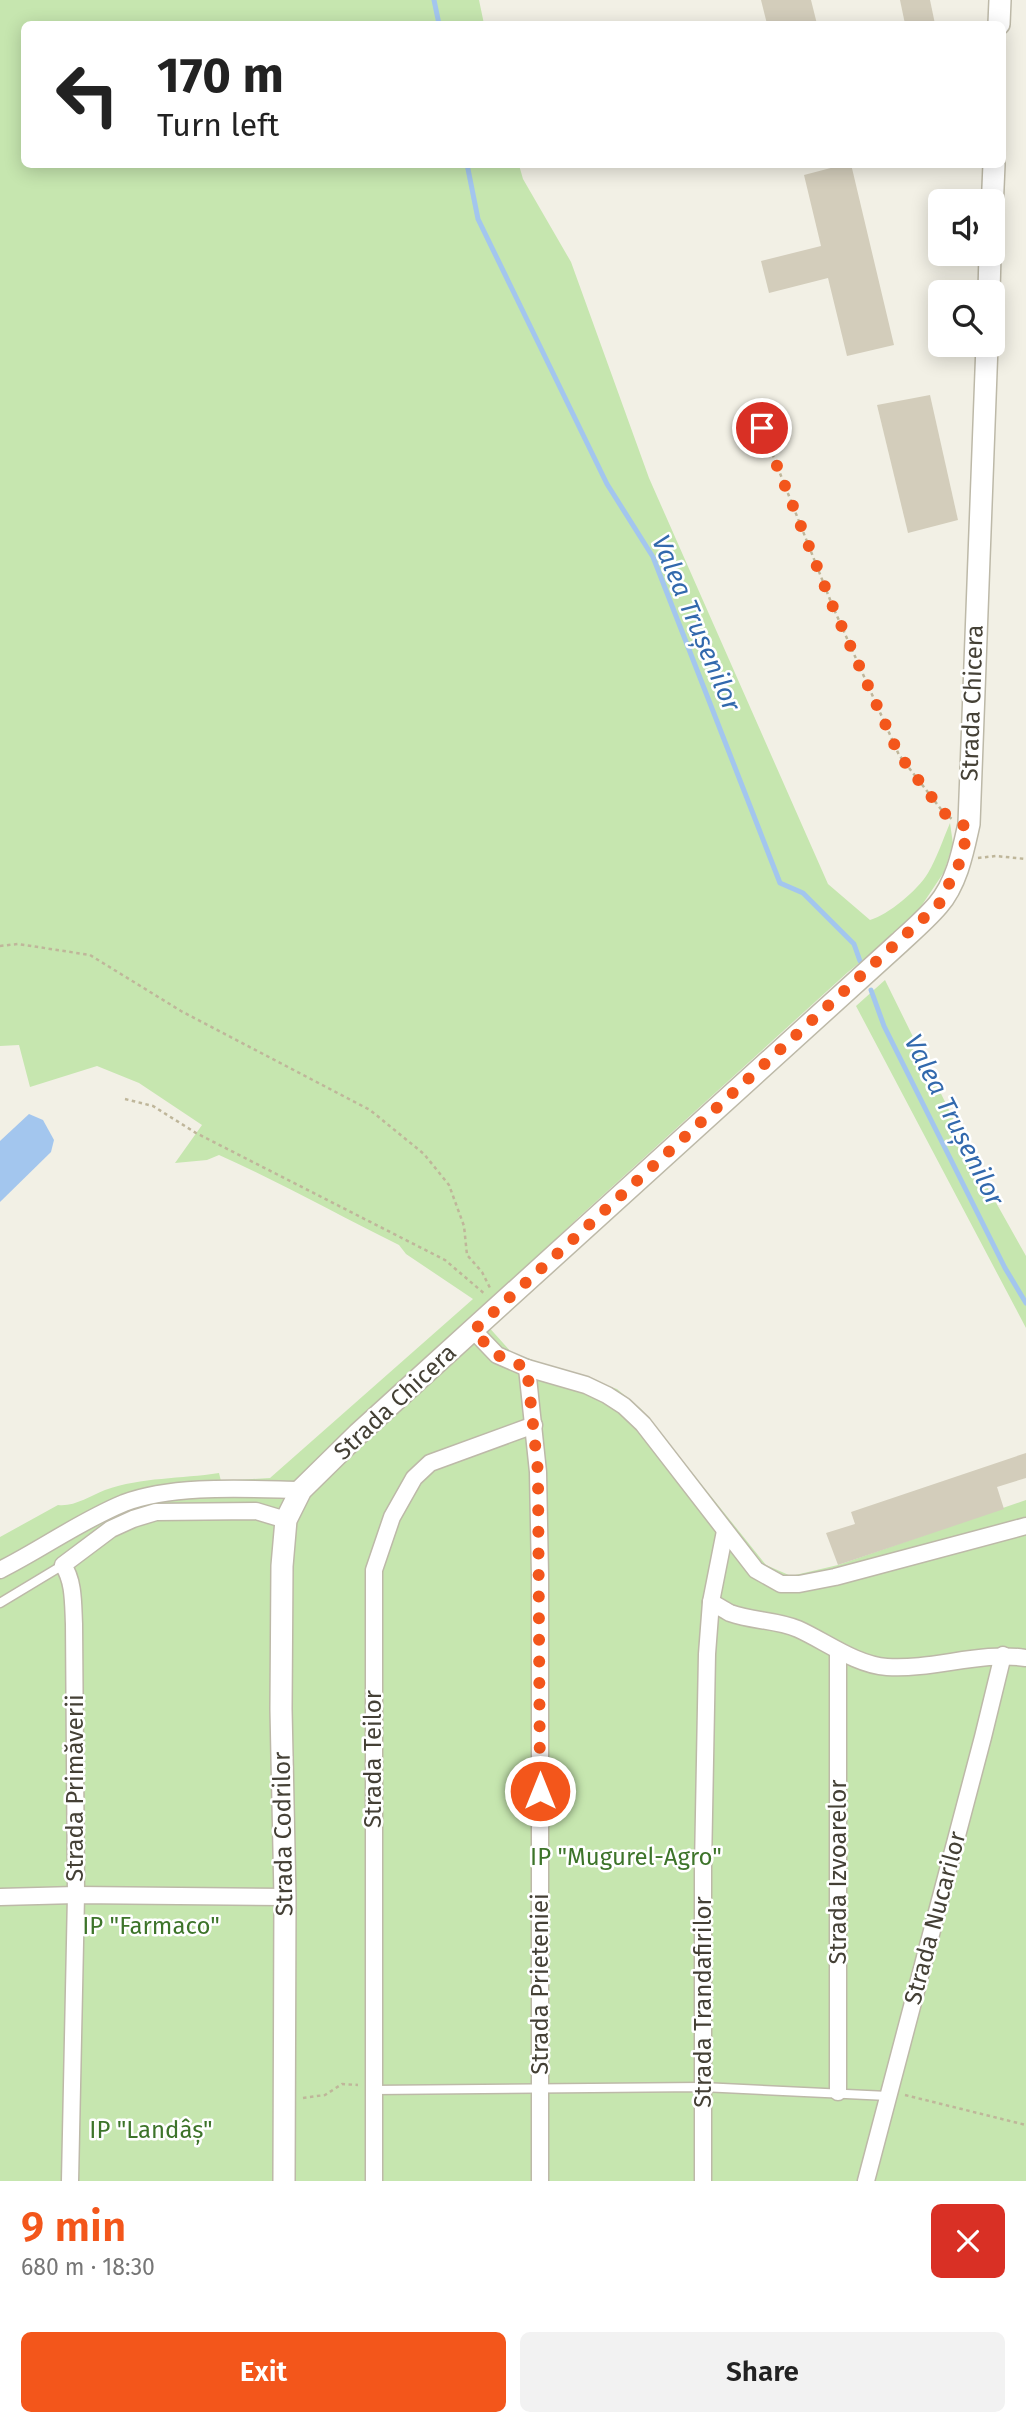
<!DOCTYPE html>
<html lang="en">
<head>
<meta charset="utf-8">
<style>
  :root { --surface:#fff; --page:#f2f2f2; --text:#222; --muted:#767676; --accent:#f3561b }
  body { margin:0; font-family:"Fira Sans",sans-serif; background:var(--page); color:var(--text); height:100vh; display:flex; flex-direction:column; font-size:26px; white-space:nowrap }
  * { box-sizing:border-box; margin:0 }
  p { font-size:23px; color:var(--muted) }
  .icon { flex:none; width:38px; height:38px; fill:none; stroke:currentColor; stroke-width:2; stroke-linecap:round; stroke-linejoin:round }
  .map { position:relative; height:2181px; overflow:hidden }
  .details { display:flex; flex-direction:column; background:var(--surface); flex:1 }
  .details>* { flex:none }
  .top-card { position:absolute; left:21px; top:21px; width:985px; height:147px; border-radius:10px; box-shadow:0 4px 18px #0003; background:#fff; color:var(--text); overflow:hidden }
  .fabs { position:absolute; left:928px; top:189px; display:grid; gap:14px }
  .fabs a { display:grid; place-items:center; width:77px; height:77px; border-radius:10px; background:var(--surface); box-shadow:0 4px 18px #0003; font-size:35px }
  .pin { position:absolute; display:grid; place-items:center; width:60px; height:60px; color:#fff; margin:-30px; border:4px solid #fff; border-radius:50%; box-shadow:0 2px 7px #0007 }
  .me { position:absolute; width:77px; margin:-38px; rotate:0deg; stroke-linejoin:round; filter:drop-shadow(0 0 5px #0008) }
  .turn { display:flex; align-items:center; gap:24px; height:147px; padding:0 21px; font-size:32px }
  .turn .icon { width:91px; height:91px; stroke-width:2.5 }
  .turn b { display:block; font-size:49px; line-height:60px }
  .round { display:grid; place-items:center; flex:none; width:74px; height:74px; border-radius:10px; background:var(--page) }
  .summary { display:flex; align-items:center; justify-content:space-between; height:119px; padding:0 21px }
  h1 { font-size:42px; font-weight:600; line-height:52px; color:var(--accent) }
  .action { display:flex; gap:14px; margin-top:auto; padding:14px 21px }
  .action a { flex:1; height:80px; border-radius:10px; background:var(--accent); color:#fff; font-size:28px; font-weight:600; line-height:80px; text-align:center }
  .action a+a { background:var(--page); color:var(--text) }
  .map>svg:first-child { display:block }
  .green { fill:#c6e6af }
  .water { fill:#a3c6ee }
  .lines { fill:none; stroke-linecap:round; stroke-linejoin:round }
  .stream { stroke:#a3c6ee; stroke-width:5 }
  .building { fill:#d3cdbb }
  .service-casing { stroke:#bdb9a8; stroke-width:11 }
  .minor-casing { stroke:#bdb9a8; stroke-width:19 }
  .tertiary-casing { stroke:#bdb9a8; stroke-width:24 }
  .path { stroke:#bfb69a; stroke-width:2.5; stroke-dasharray:3.5 3.5; stroke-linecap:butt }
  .service { stroke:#fff; stroke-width:8 }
  .minor { stroke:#fff; stroke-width:16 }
  .tertiary { stroke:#fff; stroke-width:21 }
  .route { stroke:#f3561b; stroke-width:12; stroke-dasharray:0 21.6 }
  .labels { text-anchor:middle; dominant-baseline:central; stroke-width:5; stroke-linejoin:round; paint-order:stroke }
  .street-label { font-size:24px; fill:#444035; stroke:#fff }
  .park-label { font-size:24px; fill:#3d742a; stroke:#fff }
  .water-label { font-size:26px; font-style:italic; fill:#3269ad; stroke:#fff }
</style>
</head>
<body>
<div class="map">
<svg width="1026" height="2181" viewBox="0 0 1026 2181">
  <rect width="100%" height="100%" fill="#f2f0e5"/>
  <g class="green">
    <path d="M0,0H479L484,24H24V164L519,165L523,179L571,262L649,478L828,884L870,920C888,915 918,890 928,873C937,858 943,839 950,823L953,844L944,872L912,920L848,972L580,1216L477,1314L512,1353L617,1389L641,1409L766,1565L791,1576L838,1565L1026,1500V2181H0V1537L58,1505C74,1507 90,1496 105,1490C142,1477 181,1479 219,1473L221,1481L270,1478L473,1299L406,1254L399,1245C338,1215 280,1182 219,1155L207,1160L175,1163L202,1125L139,1083L97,1066L30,1087L19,1045L0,1046Z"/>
    <polygon points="885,980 985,1183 1026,1256 1026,1328 856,1006"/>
  </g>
  <polygon class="water" points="29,1114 43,1120 54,1140 51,1152 0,1202 0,1141"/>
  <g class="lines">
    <g class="stream">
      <polyline points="434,0 439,24"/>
      <polyline points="467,164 478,219 607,484 653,557 780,883 803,893 854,944 860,961"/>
      <polyline points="871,990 884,1026 1005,1268 1026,1303"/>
    </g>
  </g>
  <g class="building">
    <polygon points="761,0 811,0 817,24 767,24"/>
    <polygon points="900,0 930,0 935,24 905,24"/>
    <polygon points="846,164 851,164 894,345 847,356 828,278 769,293 761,261 821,246 804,175"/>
    <polygon points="930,395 958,520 908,533 877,405"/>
    <polygon points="1026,1453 1026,1478 997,1487 1004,1509 838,1565 826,1533 855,1524 851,1512"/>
  </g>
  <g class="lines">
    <defs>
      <g id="service">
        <polyline points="0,1603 63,1565"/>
        <polyline points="373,2090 702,2087 888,2096"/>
      </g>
      <g id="minor">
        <polyline points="473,1330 497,1355 527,1368 586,1385 607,1395 624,1406 643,1424 756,1570 781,1584 799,1584 835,1577 1026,1526"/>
        <polyline points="527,1368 538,1472 540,1575 540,2181"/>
        <path d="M0,1570C42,1549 80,1521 124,1503C174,1484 248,1489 301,1490"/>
        <path d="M711,1602C718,1606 724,1610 730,1613C752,1621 777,1620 798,1629C825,1641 856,1665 887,1667C934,1670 980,1651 1026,1658"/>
        <polyline points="0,1897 76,1895 285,1897"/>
        <polyline points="838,2092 838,1652"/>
        <path d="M70,2181L76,1895L74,1624C73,1604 74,1581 63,1565L111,1529L133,1519L156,1512L256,1511L286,1520"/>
        <polyline points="374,2181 374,1570 392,1517 414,1478 430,1463 534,1425"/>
        <polyline points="703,2181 703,1867 707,1654 711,1602 725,1531"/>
        <polyline points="866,2181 983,1737 1003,1655"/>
      </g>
      <g id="tertiary">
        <polyline points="999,24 1000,0"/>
        <polyline points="992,211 994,164"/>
        <polyline points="989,292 990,254"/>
        <path d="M284,2181L285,1897L281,1709L282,1566L286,1520L301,1490L358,1434L899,943C912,931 926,919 938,905C957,883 963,851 969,824L987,345"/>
      </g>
    </defs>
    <use href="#service" class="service-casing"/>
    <use href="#minor" class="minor-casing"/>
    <use href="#tertiary" class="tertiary-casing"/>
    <g class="path">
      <polyline points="762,428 833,607 899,755 944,813 952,819"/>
      <polyline points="978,858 996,856 1026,859"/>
      <polyline points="0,946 18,944 90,955 181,1011 370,1110 424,1154 449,1185 464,1226 467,1255 482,1272 490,1288"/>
      <polyline points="125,1099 153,1106 196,1133 445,1260 486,1295"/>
      <polyline points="905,2095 1026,2125"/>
      <polyline points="303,2098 325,2095 342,2084 358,2085"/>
    </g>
    <use href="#service" class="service"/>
    <use href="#minor" class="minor"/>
    <use href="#tertiary" class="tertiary"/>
  </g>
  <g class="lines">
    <polyline class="route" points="540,1791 538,1472 527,1368 497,1355 473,1331 939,904 961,860 968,828 944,813 899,755 833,607 762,428"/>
  </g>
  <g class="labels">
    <g class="street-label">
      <text transform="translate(972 703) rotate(-88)">Strada Chicera</text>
      <text transform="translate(395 1402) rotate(-43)">Strada Chicera</text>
      <text transform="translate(373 1759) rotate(-90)">Strada Teilor</text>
      <text transform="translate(75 1788) rotate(-90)">Strada Primăverii</text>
      <text transform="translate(283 1834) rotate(-91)">Strada Codrilor</text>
      <text transform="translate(838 1872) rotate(-90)">Strada Izvoarelor</text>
      <text transform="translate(935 1918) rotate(-75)">Strada Nucarilor</text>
      <text transform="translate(540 1984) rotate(-90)">Strada Prieteniei</text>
      <text transform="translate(703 2002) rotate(-90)">Strada Trandafirilor</text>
    </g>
    <g class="park-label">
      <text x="626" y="1857">IP "Mugurel-Agro"</text>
      <text x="151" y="1926">IP "Farmaco"</text>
      <text x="151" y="2130">IP "Landâș"</text>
    </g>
    <g class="water-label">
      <text transform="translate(696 623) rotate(67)">Valea Trușenilor</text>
      <text transform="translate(954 1120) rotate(63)">Valea Trușenilor</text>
    </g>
  </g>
</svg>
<div class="fabs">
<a><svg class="icon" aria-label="sound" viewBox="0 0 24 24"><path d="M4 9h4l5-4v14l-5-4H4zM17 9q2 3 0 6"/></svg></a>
<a><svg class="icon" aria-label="search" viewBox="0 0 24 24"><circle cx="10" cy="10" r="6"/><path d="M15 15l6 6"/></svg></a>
</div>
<div class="pin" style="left:762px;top:428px;background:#d93025"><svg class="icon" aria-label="arrive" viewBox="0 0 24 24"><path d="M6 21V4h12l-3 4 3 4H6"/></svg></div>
<svg class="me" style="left:540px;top:1791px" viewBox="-20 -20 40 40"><circle r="17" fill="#f3561b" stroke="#fff" stroke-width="3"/><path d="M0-11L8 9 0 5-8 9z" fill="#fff"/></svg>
<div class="top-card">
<div class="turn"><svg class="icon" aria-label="left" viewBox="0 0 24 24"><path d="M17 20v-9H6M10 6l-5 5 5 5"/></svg><div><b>170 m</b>Turn left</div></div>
</div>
</div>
<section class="details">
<div class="summary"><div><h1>9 min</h1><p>680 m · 18:30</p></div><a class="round" style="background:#d93025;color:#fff"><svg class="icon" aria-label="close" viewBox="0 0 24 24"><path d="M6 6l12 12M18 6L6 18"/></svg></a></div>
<div class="action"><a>Exit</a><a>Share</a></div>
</section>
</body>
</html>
